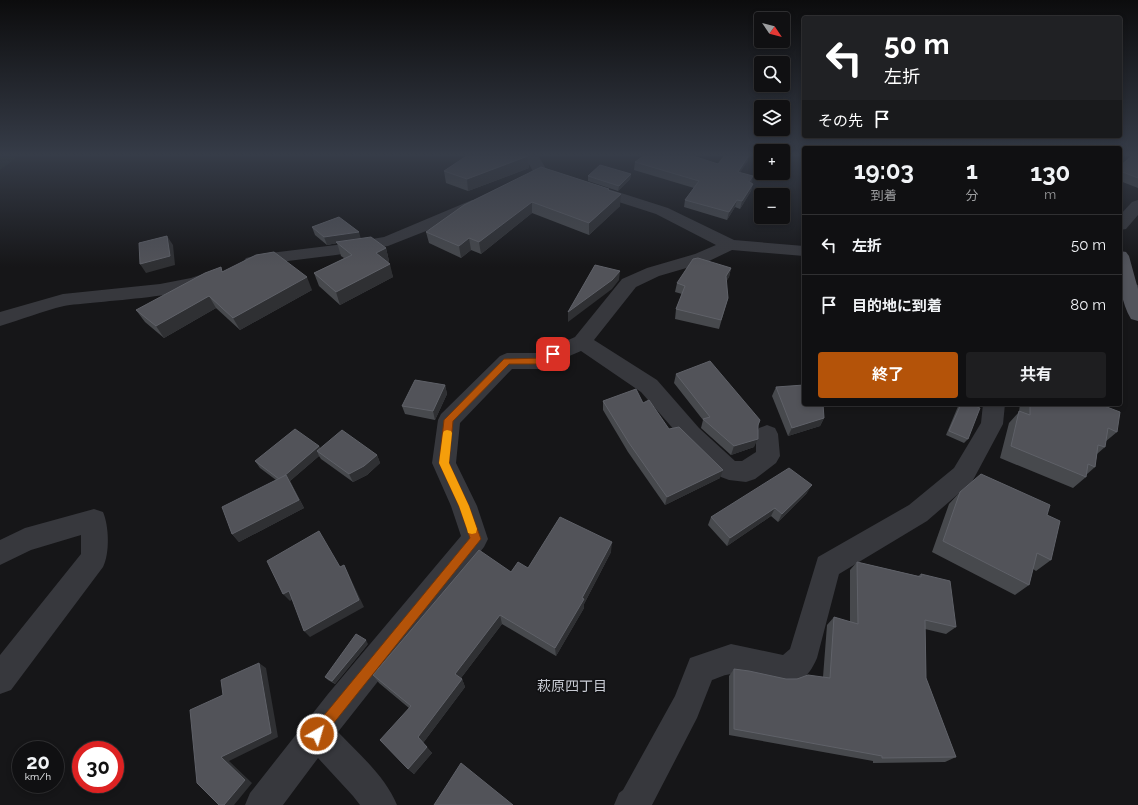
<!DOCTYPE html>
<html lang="ja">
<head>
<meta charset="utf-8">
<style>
  :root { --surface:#101012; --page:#1e1e20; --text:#f1f3f6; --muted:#9c9d9f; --line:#303032; --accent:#b45309 }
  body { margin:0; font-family:Raleway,"Noto Sans JP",sans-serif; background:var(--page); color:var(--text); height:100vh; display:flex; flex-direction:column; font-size:15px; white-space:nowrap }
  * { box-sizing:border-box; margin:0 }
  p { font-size:13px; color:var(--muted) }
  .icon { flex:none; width:22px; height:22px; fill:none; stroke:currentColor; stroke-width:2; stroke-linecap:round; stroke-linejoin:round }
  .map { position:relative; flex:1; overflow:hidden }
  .drawer { position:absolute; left:802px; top:146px; width:320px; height:260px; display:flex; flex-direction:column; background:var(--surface); border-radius:4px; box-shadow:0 2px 6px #0003,0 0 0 1px var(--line) }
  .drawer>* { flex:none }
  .hud { position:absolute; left:802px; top:16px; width:320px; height:122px; border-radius:4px; box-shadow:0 2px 6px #0003,0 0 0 1px var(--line); background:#202124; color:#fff; overflow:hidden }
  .needle { width:26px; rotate:125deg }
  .fabs { position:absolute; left:754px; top:12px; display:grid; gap:8px }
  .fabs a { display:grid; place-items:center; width:36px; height:36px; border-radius:4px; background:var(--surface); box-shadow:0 2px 6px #0003,0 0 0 1px var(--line); font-size:20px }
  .speed { position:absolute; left:12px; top:741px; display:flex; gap:8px; font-size:20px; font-weight:700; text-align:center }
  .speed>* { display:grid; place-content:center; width:52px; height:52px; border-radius:50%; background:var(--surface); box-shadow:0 2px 6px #0003,0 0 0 1px var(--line); line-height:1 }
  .speed small { font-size:10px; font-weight:400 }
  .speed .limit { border:6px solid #d22; background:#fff; color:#111 }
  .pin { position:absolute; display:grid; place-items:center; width:34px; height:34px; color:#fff; margin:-17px; border-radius:8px; box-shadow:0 2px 6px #0006 }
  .me { position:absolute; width:44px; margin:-22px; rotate:38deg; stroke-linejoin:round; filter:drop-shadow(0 0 3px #0008) }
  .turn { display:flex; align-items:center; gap:14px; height:84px; padding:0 16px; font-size:18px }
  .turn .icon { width:52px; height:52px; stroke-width:2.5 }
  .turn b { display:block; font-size:28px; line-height:34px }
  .then { display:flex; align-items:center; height:38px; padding:0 16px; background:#0003; gap:8px; font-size:15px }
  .eta { display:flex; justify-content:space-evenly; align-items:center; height:68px; text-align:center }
  .eta b { font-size:24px; font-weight:700; line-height:28px }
  .primary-button { display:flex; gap:8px; margin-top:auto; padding:8px 16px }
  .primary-button a { flex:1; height:46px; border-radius:4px; background:var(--accent); color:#fff; font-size:16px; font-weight:700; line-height:46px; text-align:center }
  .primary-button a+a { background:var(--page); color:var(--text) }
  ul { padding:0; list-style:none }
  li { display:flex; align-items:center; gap:12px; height:60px; padding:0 16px; border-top:1px solid var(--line) }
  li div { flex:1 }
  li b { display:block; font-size:15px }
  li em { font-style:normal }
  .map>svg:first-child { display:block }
  .green { fill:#1e261f }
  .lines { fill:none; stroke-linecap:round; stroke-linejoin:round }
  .street { fill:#37383d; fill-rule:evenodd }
  .primary { fill:#53555c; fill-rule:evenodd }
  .wall { fill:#47494d }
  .shaded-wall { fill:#2f3033 }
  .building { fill:#525359; stroke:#5f6168 }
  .route { fill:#b45309; stroke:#753606 }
  .slow { fill:#f59e0b }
  .labels { text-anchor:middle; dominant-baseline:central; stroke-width:3; stroke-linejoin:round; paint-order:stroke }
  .near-neighbourhood-label { font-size:14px; fill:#c9ccd4; stroke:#111113 }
</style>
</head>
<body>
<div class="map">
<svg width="1138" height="805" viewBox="0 0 1138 805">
  <rect width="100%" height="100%" fill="#161618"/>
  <polygon class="green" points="0,155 20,155 0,170"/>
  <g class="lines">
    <g class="street">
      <path d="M524,155H538L546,169L668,208L734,240L804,246V256L732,250L707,262L659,276L636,287L594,340L657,380L699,428L735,461H742L756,452V434L759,428L767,425L775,428L778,434L780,456L776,463L755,479L746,482L729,480L721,477L683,440L641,392L581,351L560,360L553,366L546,369H512L460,423L456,463L477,506L488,539L484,547L338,732C360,755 385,776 397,805H360L353,796L318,758L283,805H245L250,793L328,694L461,536L451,506L432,463L438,420L441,414L500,356L507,353H541L546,350L575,337L622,279L647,268L695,254L716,245L656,214L535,175Z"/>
      <polygon points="472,200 478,202 480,205 478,208 454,220 388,246 336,255 264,264 252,268 246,266 243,262 246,258 262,254 336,245 384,237"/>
      <polygon points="1138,200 1138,215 1126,229 1120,230 1120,215 1132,202"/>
      <path d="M212,271L218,273L221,277C208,297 92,301 64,306C42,311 21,320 0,326V312L63,294L160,284L191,278Z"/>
      <polygon points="1120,280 1138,285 1138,297 1120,292"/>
      <path d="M983,404H1005L1003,424L972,482L927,521L839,574L817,658C797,705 767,676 732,674C726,674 718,678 712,680L697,718L652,805H614L619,793L623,790L675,696L690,658L731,644L783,655L790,649L818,557L909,505L954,468L981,423Z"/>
      <path d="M94,509L103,512C109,526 110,553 103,567L11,690L0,694V655L81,554V535L31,550L0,565V540L25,528Z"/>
    </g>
    <path class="primary" d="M1120,251L1126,252L1129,256L1138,289V321L1131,319C1118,297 1120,274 1120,251Z"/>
  </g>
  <g class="wall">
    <polygon points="749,155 747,162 740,172 752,183 751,191 740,209 735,207 727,220 684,207 685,200 694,188 634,170 635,162 718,164"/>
    <polygon points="1132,155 1138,155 1138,188 1120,181 1120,166"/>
    <polygon points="528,156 529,168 468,191 446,183 444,171"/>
    <polygon points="631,174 630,179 618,191 588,181 588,176"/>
    <polygon points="609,189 609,190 620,206 589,235 532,213 481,254 471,250 461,258 429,243 426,232 464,205"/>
    <polygon points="312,227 361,238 386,248 389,261 388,262 393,277 340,305 319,286 314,273 344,258 341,256 337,243 327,245 315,235"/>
    <polygon points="731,268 729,277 726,281 728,298 719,329 675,319 676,309 682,294 675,292 677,283"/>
    <polygon points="223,271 312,290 240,330 216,308 164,338 145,322 136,310"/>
    <polygon points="676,374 760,420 758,427 754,447 731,455 701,428 703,420 674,383"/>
    <polygon points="445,385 447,394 435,420 405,414 402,406"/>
    <polygon points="776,387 824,418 820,426 788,436 772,396"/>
    <polygon points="603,401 669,429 720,478 665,505 628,452 603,410"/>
    <polygon points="959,404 970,404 968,439 964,443 946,435"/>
    <polygon points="1020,404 1099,404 1117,432 1105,442 1105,447 1097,454 1095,467 1086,475 1086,477 1073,488 1000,458 1009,423 1019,412"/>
    <polygon points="319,446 320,448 377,455 380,463 367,475 353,482 321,459 319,456 290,481 304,508 239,542 232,534 276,480 260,468 255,461"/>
    <polygon points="960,492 1047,515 1051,560 1036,571 1033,569 1029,585 1015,595 932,552 949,504"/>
    <polygon points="807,493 778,522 771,516 727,546 708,525 711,517"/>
    <polygon points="611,552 584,604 584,608 556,656 502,624 461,678 462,679 465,687 423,743 432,753 414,774 408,769 409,708 379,683 373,675 528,568"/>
    <polygon points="857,562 918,576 921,574 956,627 946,634 925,629 926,678 956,757 945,762 873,763 873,761 729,735 729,676 734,669 786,679 823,677 827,625 834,617 850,622 850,570"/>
    <polygon points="368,644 335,684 328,680 325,677"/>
  </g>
  <g class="shaded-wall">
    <polygon points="749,155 747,162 736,179 738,172"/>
    <polygon points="528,156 529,168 468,191 467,179"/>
    <polygon points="631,174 630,179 618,191 619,186"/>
    <polygon points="753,176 752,183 749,182"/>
    <polygon points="753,184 751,191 740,209 742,201"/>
    <polygon points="621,194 620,206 589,235 589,223"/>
    <polygon points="737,200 735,207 727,220 729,212"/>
    <polygon points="532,202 532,213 481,254 479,242"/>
    <polygon points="359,232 361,239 327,245 324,237"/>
    <polygon points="167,236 173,245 175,265 146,273 140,264"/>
    <polygon points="469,238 471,250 461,258 459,246"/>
    <polygon points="386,248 389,261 380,266 376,253"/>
    <polygon points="390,264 393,277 340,305 336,292"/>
    <polygon points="731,268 729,277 724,286 726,276"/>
    <polygon points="620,271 619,280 612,289 568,322 568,312"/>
    <polygon points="307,277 312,290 240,330 233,318"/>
    <polygon points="209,296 216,308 164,338 156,326"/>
    <polygon points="445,385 447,394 435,420 433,411"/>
    <polygon points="824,418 820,426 788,436 792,428"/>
    <polygon points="758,439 754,447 731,455 734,446"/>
    <polygon points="319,446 323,453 317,451 319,456 290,481 304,508 239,542 232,534 280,479"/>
    <polygon points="377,455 380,463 367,475 353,482 349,474"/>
    <polygon points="723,470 720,478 665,505 667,497"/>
    <polygon points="812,485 807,493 778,522 782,514"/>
    <polygon points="775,508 771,516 727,546 730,538"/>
    <polygon points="612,542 611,552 584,604 584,608 556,656 555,648"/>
    <polygon points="344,565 348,573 364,607 310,637 304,631"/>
    <polygon points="289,591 295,598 290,601 283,594"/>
    <polygon points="500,615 502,624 458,682 455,674"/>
    <polygon points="366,640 368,644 335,684 332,681"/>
    <polygon points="259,663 266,668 278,737 229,761 252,783 234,805 224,805 221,757"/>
    <polygon points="462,679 465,687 423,743 418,737"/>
    <polygon points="427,747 432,753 414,774 408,769"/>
  </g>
  <g class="building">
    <polygon points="468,155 528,155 528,156 467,179 444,171"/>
    <polygon points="645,155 690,155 718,164 725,155 749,155 738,172 753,176 749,182 753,184 742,201 737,200 729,212 685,200 699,181 635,162"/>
    <polygon points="1133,155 1138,155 1138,178 1120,171 1120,166"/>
    <polygon points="600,165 631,174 619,186 588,176"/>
    <polygon points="541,167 609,189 608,190 621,194 589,223 532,202 479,242 469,238 459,246 426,232 464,205"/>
    <polygon points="339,217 359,232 324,237 312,227"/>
    <polygon points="167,236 170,256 140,264 139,243"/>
    <polygon points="371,237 386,248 376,253 390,264 336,292 314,273 352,255 336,242"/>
    <polygon points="274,252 307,277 233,318 209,296 156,326 136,310 205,273 221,267 222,272 256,255"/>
    <polygon points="698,258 731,268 726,276 728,298 721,320 676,309 685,286 677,283 693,259"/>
    <polygon points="595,265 620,271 612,280 568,312"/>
    <polygon points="710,361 760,420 758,425 758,439 734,446 703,419 710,417 676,374"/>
    <polygon points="415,380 445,385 433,411 402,406"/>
    <polygon points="804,385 804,404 823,404 824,418 792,428 776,387"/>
    <polygon points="636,389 643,403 649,400 669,429 679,427 723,470 667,497 629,443 603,401"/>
    <polygon points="961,404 970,404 980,408 968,439 949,431"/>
    <polygon points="1030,404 1099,404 1120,412 1117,432 1108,428 1105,447 1098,445 1095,467 1088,464 1086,477 1011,446 1019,411 1030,415"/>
    <polygon points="295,429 319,446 283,477 279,479 255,461"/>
    <polygon points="342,430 377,455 364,466 349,474 317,451"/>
    <polygon points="789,468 812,485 782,514 775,508 730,538 711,517"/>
    <polygon points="981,474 1050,505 1047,515 1060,521 1051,560 1037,553 1029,585 943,541 960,492"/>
    <polygon points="286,475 299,500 232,534 222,507"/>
    <polygon points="560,517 612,542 582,598 584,599 555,648 500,615 455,674 462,679 418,737 427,747 408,769 380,740 411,706 373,675 479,550 511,572 518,562 528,568"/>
    <polygon points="319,531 340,567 344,565 359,600 304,631 289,591 283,594 267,561"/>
    <polygon points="857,562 921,577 921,574 950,581 956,627 925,620 926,678 956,757 882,758 882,756 734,729 734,669 749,671 786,679 797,679 808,675 830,678 834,617 858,624"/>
    <polygon points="356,634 366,640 332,681 325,677"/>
    <polygon points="259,663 271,733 221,757 245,780 224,805 219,805 197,783 190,710 223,695 221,680"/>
    <polygon points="461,763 513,805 434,805"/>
  </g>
  <linearGradient id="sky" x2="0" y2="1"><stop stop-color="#0c0c0d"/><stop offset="0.58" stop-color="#363c48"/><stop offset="1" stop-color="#363c48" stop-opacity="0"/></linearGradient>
  <rect width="1138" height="267" fill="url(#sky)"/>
  <polygon class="route" points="553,351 557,354 549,363 546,364 509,364 453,421 449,463 469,506 481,539 321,739 317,741 312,739 310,734 312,730 470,538 459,506 439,463 444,420 504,359 544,358"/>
  <polygon class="slow" points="447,430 451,431 452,433 449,463 469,506 477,529 476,533 472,534 468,533 467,529 459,506 439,463 443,433 444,431"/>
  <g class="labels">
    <g class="near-neighbourhood-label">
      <text x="572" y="686">萩原四丁目</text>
    </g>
  </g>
</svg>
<div class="fabs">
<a><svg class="needle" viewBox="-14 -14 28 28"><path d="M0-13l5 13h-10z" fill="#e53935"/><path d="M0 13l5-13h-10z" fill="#9c9d9f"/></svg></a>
<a><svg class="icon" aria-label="search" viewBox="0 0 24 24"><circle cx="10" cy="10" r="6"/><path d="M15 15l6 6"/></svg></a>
<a><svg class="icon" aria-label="layers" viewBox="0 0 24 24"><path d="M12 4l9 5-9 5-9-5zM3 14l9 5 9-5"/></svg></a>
<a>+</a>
<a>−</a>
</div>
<div class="speed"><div>20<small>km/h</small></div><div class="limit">30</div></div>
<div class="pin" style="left:553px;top:354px;background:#d93025"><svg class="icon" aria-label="arrive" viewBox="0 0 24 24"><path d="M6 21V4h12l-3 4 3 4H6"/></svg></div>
<svg class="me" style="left:317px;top:734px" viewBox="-20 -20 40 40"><circle r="17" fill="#b45309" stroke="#fff" stroke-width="3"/><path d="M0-11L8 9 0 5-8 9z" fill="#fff"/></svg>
<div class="hud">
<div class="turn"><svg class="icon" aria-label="left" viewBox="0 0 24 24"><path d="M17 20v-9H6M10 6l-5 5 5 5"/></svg><div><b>50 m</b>左折</div></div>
<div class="then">その先<svg class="icon" aria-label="arrive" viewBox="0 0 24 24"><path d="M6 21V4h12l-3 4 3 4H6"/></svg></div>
</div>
<section class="drawer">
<div class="eta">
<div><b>19:03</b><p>到着</p></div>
<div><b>1</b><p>分</p></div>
<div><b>130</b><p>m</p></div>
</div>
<ul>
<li><svg class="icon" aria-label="left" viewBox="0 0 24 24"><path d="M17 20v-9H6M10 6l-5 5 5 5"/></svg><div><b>左折</b></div><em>50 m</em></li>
<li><svg class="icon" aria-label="arrive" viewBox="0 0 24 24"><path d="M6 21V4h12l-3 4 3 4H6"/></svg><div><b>目的地に到着</b></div><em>80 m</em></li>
</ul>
<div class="primary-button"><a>終了</a><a>共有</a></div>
</section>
</div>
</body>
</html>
